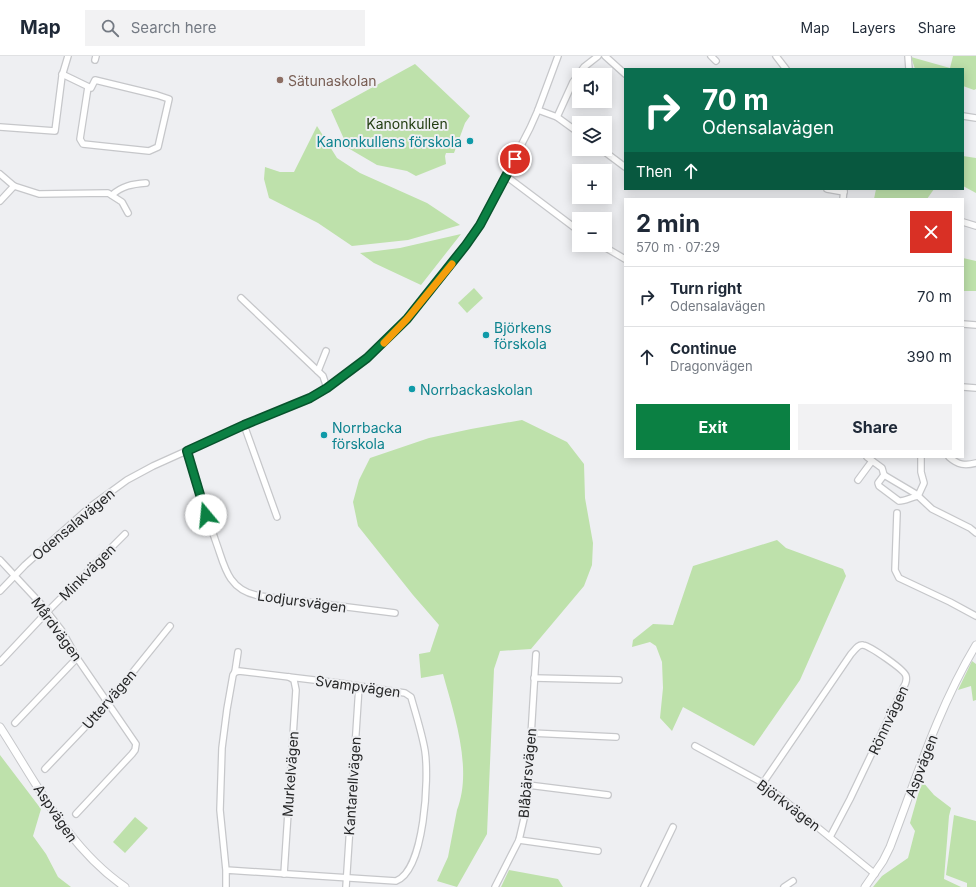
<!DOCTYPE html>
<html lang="en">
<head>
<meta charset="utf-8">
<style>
  :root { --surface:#fff; --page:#f2f2f3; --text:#1f2937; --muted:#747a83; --line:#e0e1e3; --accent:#0b8043 }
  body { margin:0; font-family:Inter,sans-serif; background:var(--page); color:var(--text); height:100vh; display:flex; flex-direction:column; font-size:15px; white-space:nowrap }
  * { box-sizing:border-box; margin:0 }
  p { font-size:13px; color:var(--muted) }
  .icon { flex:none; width:22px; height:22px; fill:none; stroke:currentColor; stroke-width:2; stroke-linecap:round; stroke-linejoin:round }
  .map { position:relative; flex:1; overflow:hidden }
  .sheet { position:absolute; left:624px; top:142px; width:340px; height:260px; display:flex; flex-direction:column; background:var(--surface); border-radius:0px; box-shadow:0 2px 10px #0003 }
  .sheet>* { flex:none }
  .guide { position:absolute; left:624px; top:12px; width:340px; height:122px; border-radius:0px; box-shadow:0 2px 10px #0003; background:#0b6e4f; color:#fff; overflow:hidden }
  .fabs { position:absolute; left:572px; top:12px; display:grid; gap:8px }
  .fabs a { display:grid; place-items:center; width:40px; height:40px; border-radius:0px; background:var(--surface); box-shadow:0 2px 10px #0003; font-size:20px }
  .pin { position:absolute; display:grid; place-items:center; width:34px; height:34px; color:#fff; margin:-17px; border:2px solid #fff; border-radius:50%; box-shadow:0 1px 4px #0007 }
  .me { position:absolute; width:44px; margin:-22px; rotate:343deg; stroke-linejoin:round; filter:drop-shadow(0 0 3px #0008) }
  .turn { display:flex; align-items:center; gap:14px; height:84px; padding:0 12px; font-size:18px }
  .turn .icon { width:52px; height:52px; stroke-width:2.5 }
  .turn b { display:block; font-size:28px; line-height:34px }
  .then { display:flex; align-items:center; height:38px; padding:0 12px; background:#0003; gap:8px; font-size:15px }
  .round { display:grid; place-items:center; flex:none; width:42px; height:42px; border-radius:0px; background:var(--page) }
  .head { display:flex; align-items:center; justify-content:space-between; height:68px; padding:0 12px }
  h1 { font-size:24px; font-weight:700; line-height:30px }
  .button { display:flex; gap:8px; margin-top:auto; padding:8px 12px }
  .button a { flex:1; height:46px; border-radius:0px; background:var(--accent); color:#fff; font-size:16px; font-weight:700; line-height:46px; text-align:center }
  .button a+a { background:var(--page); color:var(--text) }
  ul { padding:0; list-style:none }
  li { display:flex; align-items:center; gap:12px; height:60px; padding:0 12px; border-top:1px solid var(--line) }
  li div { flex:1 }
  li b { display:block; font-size:15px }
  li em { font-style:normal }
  header { display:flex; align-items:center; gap:24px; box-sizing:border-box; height:56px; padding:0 20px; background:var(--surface); border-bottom:1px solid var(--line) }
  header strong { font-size:19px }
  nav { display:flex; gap:22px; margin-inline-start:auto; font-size:14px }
  .search { width:280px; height:36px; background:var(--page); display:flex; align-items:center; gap:10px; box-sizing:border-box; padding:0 14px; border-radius:0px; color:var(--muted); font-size:15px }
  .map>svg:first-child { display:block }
  .green { fill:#bee1ab }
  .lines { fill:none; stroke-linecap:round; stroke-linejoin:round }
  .minor-casing { stroke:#c6c7ca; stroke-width:8 }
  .tertiary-casing { stroke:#c6c7ca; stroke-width:9 }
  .minor { stroke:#fff; stroke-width:5.5 }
  .tertiary { stroke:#fff; stroke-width:7 }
  .route-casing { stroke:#07532c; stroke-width:10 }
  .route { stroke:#0b8043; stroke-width:7 }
  .slow { stroke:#f59e0b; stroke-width:7 }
  .education-dot { fill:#8d6e63; stroke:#eeeff2; stroke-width:1.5 }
  .culture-dot { fill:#0f9aa8; stroke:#eeeff2; stroke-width:1.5 }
  .labels { text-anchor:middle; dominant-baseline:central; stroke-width:4; stroke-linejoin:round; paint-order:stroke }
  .education-label { font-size:14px; fill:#785e54; stroke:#eeeff2; text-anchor:start }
  .park-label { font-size:14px; fill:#233d11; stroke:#eeeff2 }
  .culture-label { font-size:14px; fill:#0d838f; stroke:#eeeff2; text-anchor:start }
  .street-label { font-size:14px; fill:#252627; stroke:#eeeff2 }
</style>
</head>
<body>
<header>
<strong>Map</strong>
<div class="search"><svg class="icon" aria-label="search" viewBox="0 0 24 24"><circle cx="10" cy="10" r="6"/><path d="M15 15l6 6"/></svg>Search here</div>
<nav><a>Map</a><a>Layers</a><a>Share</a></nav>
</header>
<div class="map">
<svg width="976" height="831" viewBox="0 0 976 831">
  <rect width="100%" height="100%" fill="#eeeff2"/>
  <g class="green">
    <polygon points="953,0 976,0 976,33 974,34 963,30 963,13 915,13 911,1 950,12"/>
    <polygon points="415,8 470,60 465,67 454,97 446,97 445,100 446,108 416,120 407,115 377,109 348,92 331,54"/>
    <polygon points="317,70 337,102 360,117 427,147 460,169 408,184 352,190 318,167 269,142 264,123 265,111 280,116 294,116"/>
    <polygon points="963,100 976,102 976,137 963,130"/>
    <polygon points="876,133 934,133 927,143 874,143"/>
    <polygon points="461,178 421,229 374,207 360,197 400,192"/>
    <polygon points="963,202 976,205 976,235 963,235"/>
    <polygon points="474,232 483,242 467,257 458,247"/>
    <path d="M522,364L567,386L584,408L585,442L593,487L592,509L584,530L531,593L500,595L494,613L487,778L457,831L437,825L448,801L457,754C473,713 454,658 443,618L421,622L419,598L430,596L439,569L413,539L358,470L353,446L359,424L370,402L429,382L471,373Z"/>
    <polygon points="777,484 786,492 843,513 846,520 800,624 754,690 683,651 672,675 660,662 663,632 662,606 656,590 650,586 632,591 633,584 653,568 673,569 693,510"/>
    <polygon points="972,605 976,608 976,644 973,645 971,630 958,634"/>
    <polygon points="0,699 41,753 33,780 46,798 58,821 71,831 0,831"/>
    <polygon points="922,725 934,739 951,752 949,760 944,823 961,831 873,831 882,820 908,802 915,775 910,767"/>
    <polygon points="954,759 976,765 976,831 967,831 967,827 946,819"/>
    <polygon points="135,761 148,772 125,797 113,786"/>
    <polygon points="509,814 558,823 563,831 501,831"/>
  </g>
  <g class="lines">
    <defs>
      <g id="minor">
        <polyline points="605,0 625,18"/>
        <polyline points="711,0 716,5"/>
        <polyline points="776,0 786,13"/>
        <polyline points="908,0 909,13"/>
        <polyline points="95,4 96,0"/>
        <polyline points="62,18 91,32 95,24 157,39 169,43 158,91 149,95 83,88 80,83 88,31"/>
        <polyline points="538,54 557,61 579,77"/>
        <polyline points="963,60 976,62"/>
        <polyline points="557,61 573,26 584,11 598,0"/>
        <polyline points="0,71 55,75 62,20 68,0"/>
        <polyline points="601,93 625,111"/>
        <polyline points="0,118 14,130 39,138 108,137 122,146 128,157"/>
        <polyline points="506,120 579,175"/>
        <polyline points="827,133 844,136"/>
        <path d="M112,139C122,130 132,128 146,127"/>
        <polyline points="843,143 844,133"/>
        <polyline points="0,145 14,130"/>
        <polyline points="963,166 976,170"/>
        <polyline points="601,189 625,203"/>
        <polyline points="241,242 323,320 327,332"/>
        <polyline points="963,268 976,269"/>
        <polyline points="318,315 326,295"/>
        <polyline points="963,331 976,332"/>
        <polyline points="244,369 277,461"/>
        <path d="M187,395C197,426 206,458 217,489C221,500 224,513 231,523C238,533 248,538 260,540L395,557"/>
        <polyline points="867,401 882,412 884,419 916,438 932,453 970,472 976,477"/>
        <path d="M949,401C958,409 965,410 976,407"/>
        <path d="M884,419L878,427L879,430L899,445C906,445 911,441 918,440L924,427L921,416V401"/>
        <polyline points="858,424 872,405"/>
        <polyline points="897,457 895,514 899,522 950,546 976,560"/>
        <polyline points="0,504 41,548 62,575 77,602 136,688 135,694 132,698 76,758"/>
        <polyline points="0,535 25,509 90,451 127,424 153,410 244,369 310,342 350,316 367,303 407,263 428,238 466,189 480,169 530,72 538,54 558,0"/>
        <polyline points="0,606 47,556 125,478"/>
        <polyline points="235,616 238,596"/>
        <polyline points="534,622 619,624"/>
        <polyline points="15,667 77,602"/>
        <polyline points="531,677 616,681"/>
        <polyline points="695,690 763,727 875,818"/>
        <polyline points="45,713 108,647 170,570"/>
        <path d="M763,727L851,598C855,594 858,588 863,589C870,590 905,614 906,620C907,624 905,629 903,632L850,743L830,781"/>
        <polyline points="528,729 608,739"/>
        <polyline points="519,784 598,795"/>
        <path d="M226,814L396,825C425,814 429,721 425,695C422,677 416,659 411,641L405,637L339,627L239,615L235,616L233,619L227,653L222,692L220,754L226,814V831"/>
        <polyline points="284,818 296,634 294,624 289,621"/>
        <polyline points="346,831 359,630"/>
        <polyline points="495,831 519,784 526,754 528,729 536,598"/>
        <polyline points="644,831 673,771"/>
        <polyline points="784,831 793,825"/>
      </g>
      <g id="tertiary">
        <path d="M0,671C37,728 68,792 125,831"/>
        <path d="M865,831L883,805L890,791C916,723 938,652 976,589"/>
      </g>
    </defs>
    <use href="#minor" class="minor-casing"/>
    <use href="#tertiary" class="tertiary-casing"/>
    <use href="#minor" class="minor"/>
    <use href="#tertiary" class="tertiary"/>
  </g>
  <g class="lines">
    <defs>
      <polyline id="route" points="206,459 187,395 244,369 310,342 327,332 367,302 407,263 466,189 480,169 515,103"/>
    </defs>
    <use href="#route" class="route-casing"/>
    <use href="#route" class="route"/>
    <polyline class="slow" points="384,287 407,263 452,208"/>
  </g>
  <circle class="education-dot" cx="280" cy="24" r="4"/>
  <g class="culture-dot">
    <circle cx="470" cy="85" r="4"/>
    <circle cx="486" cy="279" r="4"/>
    <circle cx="412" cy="333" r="4"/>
    <circle cx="324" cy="379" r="4"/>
  </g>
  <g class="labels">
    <g class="education-label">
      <text x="288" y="24">Sätunaskolan</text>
    </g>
    <g class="park-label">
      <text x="407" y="67">Kanonkullen</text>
    </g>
    <g class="culture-label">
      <text x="462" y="85" text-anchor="end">Kanonkullens förskola</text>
      <text x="494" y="271">Björkens<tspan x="494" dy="16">förskola</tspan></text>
      <text x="420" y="333">Norrbackaskolan</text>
      <text x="332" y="371">Norrbacka<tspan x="332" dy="16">förskola</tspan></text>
    </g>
    <g class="street-label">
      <text transform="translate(73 468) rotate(-40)">Odensalavägen</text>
      <text transform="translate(87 516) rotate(-45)">Minkvägen</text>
      <text transform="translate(302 545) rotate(8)">Lodjursvägen</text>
      <text transform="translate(57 573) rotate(54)">Mårdvägen</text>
      <text transform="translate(358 630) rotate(8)">Svampvägen</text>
      <text transform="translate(109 643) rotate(-49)">Uttervägen</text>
      <text transform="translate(888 664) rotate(-65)">Rönnvägen</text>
      <text transform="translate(921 710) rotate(-69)">Aspvägen</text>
      <text transform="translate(527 717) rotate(-85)">Blåbärsvägen</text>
      <text transform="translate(290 718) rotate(-86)">Murkelvägen</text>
      <text transform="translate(352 730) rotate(-86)">Kantarellvägen</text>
      <text transform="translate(789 749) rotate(37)">Björkvägen</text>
      <text transform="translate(56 757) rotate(56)">Aspvägen</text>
    </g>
  </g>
</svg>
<div class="fabs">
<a><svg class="icon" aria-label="sound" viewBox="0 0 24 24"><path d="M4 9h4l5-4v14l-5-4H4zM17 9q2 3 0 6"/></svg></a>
<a><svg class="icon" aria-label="layers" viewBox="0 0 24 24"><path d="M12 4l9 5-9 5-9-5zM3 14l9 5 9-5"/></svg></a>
<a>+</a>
<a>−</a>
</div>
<div class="pin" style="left:515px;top:103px;background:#d93025"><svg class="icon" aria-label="arrive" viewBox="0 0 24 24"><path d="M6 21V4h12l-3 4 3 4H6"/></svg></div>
<svg class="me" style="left:206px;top:459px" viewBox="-20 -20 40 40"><circle r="19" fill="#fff"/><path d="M0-13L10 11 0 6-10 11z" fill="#0b8043"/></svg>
<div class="guide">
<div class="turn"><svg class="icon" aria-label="right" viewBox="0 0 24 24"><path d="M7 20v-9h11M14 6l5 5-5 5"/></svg><div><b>70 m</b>Odensalavägen</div></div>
<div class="then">Then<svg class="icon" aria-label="ahead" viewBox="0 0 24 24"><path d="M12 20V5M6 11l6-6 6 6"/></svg></div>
</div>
<section class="sheet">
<div class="head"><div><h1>2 min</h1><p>570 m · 07:29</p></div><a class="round" style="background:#d93025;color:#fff"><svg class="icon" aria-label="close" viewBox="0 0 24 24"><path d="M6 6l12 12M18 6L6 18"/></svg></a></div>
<ul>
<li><svg class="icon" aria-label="right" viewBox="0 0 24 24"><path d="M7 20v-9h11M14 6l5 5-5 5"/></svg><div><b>Turn right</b><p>Odensalavägen</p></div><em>70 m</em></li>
<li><svg class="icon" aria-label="ahead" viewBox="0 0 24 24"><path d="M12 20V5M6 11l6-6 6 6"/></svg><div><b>Continue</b><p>Dragonvägen</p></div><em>390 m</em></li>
</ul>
<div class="button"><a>Exit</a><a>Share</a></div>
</section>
</div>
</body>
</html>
